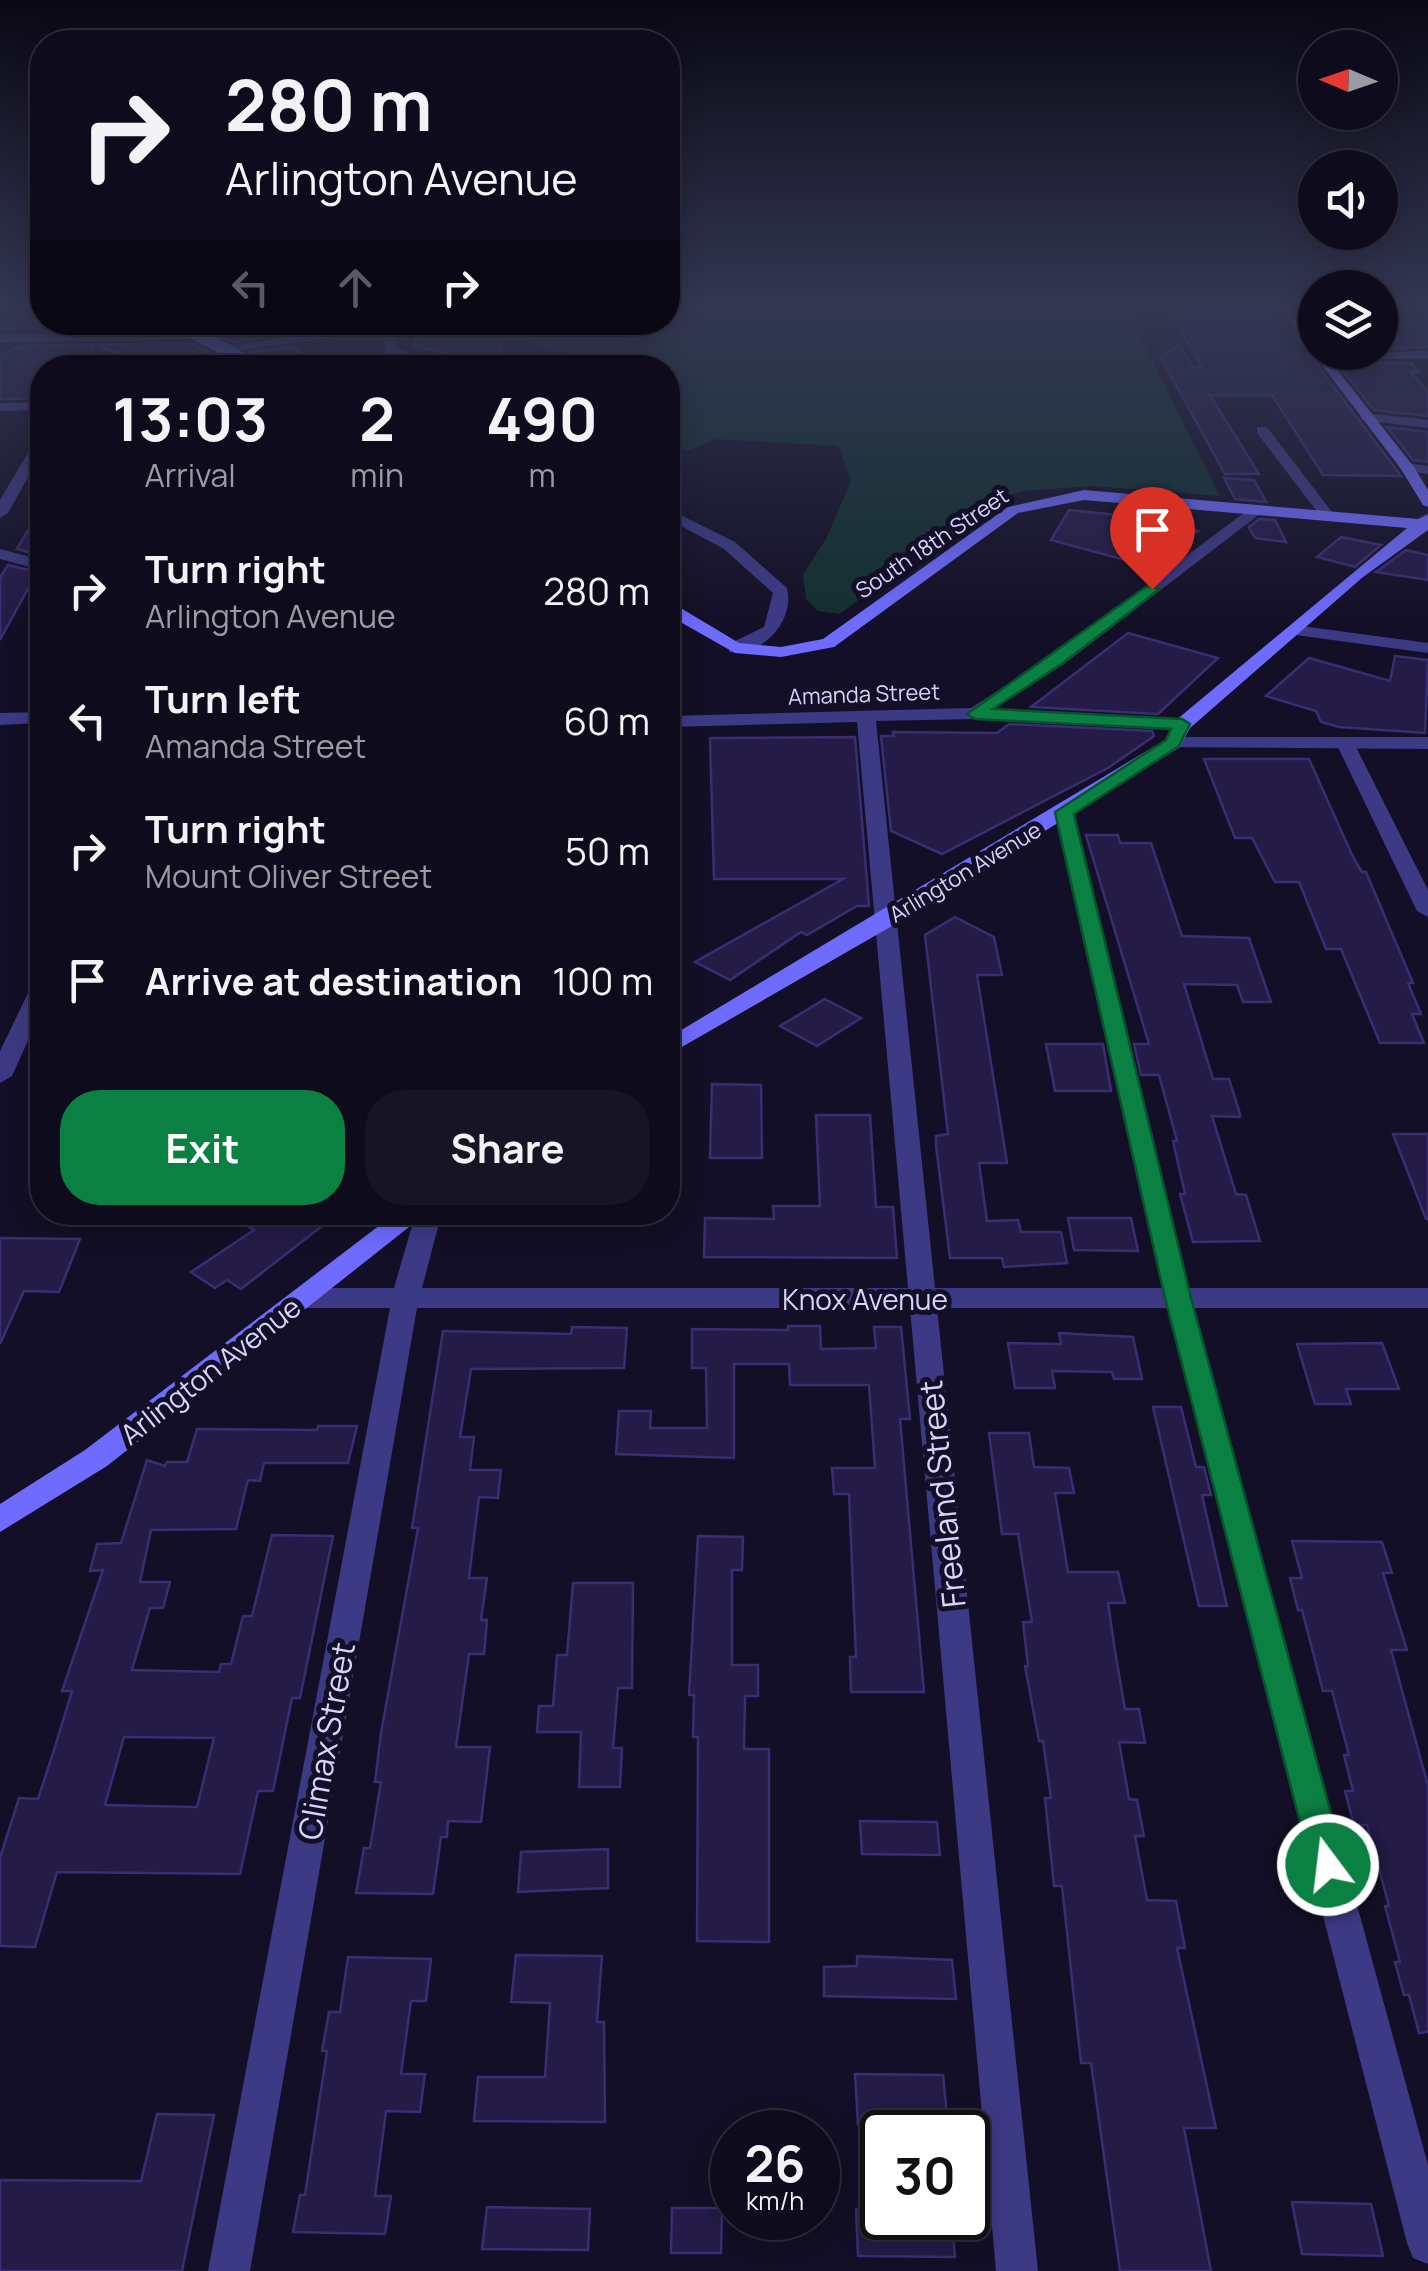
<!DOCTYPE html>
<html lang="en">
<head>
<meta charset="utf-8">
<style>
  :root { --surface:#0e0b1c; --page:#171425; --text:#f1f3f6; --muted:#9b9ba3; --line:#2e2b3b; --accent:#0b8043 }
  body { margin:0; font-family:Manrope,sans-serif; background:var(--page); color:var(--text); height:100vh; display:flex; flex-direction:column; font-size:38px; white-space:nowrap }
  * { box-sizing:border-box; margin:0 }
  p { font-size:32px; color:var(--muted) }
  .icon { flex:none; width:55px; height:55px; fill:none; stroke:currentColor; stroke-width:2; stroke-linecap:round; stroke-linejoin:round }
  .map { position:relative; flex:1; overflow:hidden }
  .side { position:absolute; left:30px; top:355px; width:650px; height:870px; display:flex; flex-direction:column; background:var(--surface); border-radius:40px; box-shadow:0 5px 25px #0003,0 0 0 2px var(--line) }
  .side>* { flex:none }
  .hud { position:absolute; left:30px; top:30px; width:650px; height:305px; border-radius:40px; box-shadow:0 5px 25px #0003,0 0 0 2px var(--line); background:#0e0b1c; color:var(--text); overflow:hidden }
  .needle { width:65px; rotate:272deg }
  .tools { position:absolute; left:1298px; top:30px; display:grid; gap:20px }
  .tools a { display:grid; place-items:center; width:100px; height:100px; border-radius:50%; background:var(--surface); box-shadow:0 5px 25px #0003,0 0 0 2px var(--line); font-size:50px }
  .speed { position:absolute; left:710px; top:2110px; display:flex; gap:20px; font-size:50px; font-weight:700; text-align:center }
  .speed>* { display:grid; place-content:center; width:130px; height:130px; border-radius:50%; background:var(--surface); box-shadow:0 5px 25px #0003,0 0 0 2px var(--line); line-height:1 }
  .speed small { font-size:25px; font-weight:400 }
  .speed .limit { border:5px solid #111; border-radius:15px; background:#fff; color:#111 }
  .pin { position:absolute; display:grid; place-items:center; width:85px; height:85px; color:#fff; margin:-102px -42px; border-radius:50% 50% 50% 0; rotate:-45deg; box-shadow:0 0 10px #0007 }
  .pin .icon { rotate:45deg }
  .me { position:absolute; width:110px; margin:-55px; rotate:345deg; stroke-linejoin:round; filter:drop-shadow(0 0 8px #0008) }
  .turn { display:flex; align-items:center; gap:35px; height:210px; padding:0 30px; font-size:45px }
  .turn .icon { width:130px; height:130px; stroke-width:2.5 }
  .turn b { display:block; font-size:70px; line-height:85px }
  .lanes { display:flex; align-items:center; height:95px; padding:0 30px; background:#0003; justify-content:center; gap:50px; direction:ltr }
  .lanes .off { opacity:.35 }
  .eta { display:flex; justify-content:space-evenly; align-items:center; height:170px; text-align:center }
  .eta b { font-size:60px; font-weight:700; line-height:70px }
  .primary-button { display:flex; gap:20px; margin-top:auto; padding:20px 30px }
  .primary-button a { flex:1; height:115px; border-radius:40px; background:var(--accent); color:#fff; font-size:40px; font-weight:700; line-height:115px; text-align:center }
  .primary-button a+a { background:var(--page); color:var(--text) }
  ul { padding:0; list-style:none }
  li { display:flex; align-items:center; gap:30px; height:130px; padding:0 30px }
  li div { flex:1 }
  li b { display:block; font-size:38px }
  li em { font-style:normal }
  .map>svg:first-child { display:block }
  .green { fill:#12302f }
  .building { fill:#241b47; stroke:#3b2d73; stroke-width:2.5; fill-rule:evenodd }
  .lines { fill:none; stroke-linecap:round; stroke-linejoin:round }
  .minor { fill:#3d3a85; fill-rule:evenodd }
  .tertiary { fill:#3d3a85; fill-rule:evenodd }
  .secondary { fill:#6f6bff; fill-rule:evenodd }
  .route { fill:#0b8043; stroke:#07532c; stroke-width:2.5 }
  .labels { text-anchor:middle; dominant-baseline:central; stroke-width:10; stroke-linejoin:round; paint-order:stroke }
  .far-street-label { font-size:22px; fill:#d9d4ff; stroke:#130f26 }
  .street-label { font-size:28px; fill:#d9d4ff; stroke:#130f26 }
  .near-street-label { font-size:32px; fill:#d9d4ff; stroke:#130f26 }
</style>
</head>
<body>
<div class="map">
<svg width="1428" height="2271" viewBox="0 0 1428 2271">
  <rect width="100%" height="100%" fill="#130f26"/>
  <polygon class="green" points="668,307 1125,307 1220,496 1092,486 1024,491 988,502 840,614 818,611 806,599 803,574 826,539 851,481 838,446 716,439 687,451 668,443 668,368 631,367 612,357 555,352 520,339 528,323 668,322"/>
  <g class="building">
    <polygon points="1380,307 1424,307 1428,311 1428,347 1380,349"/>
    <polygon points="1168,309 1275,309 1401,476 1323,475 1272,395 1210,395 1259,474 1225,474 1160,356 1179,345 1193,367 1202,367"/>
    <polygon points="45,322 154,322 163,329 63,330"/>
    <polygon points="420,322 504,322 498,368 414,345"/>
    <polygon points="187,323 243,322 274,335 232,342"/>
    <polygon points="190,343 239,368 202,368 201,353 150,367 97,345"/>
    <polygon points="95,345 89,356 62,356 55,368 42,368 42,398 0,399 0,355 22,346"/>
    <polygon points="292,347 325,368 268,368 249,352"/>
    <polygon points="1336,363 1411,363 1419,372 1411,372 1428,392 1428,416 1374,410"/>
    <polygon points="1387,427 1428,432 1428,462 1413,460"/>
    <polygon points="1224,478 1254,480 1266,502 1235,499"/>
    <polygon points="42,506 42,556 17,549"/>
    <polygon points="1069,510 1147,518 1198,531 1147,566 1051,540"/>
    <polygon points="1259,519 1275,520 1286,542 1255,538 1249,527"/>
    <polygon points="1341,537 1381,545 1355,567 1317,557"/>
    <polygon points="1406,550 1428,555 1428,580 1376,572"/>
    <polygon points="8,565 37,572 0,640 0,578"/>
    <polygon points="1128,633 1218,658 1158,714 1031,707"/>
    <polygon points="1395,656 1428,660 1425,733 1339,727 1321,722 1316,711 1266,696 1309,658 1390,681"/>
    <polygon points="1009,724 1152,731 1154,736 1108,768 942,854 891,831 881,736 894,736 893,732 997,733"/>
    <polygon points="855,737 869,906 857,906 807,935 801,932 730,980 695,962 843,879 714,879 710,738"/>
    <polygon points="1204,759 1309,759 1353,857 1362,872 1366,872 1413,983 1408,983 1421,1014 1412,1014 1424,1043 1380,1043 1341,949 1326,949 1299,882 1275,882 1252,838 1235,838"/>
    <polygon points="1086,835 1118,835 1120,843 1151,843 1182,936 1249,938 1271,1002 1243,1002 1237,985 1184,984 1213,1079 1229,1079 1240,1114 1240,1117 1212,1116 1236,1194 1246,1195 1260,1241 1193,1242 1180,1194 1185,1194 1173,1141 1177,1141 1159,1075 1141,1075 1134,1044 1149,1044"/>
    <polygon points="955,917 994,937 1002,975 977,975 1007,1163 979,1163 987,1221 1018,1220 1021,1232 1061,1232 1067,1263 1004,1267 1002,1258 950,1258 936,1146 936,1136 948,1134 925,935"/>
    <polygon points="825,999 861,1018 817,1046 780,1026"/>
    <polygon points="1046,1044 1103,1044 1111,1091 1055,1091"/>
    <polygon points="712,1084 761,1085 762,1158 710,1158"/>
    <polygon points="816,1115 870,1115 876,1207 893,1207 897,1258 704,1257 705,1218 774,1219 773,1206 820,1206"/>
    <polygon points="1393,1134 1428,1134 1428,1219 1426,1219"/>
    <polygon points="225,1212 340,1212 241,1289 227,1280 215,1288 191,1272 254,1230"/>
    <polygon points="1068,1218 1131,1218 1138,1251 1074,1250"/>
    <polygon points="0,1238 80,1239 59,1292 24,1291 0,1344"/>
    <polygon points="788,1326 820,1326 821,1349 876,1348 874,1327 901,1327 910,1419 900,1419 924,1692 851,1692 850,1657 856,1657 849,1494 834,1494 832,1468 875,1468 869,1385 790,1385 789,1364 734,1364 734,1458 616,1454 619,1411 651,1411 650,1428 707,1428 706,1368 692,1368 692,1329 788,1330"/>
    <polygon points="572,1327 627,1328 624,1368 471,1369 460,1437 474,1437 470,1470 501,1470 498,1498 479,1497 469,1578 487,1578 481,1620 487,1620 484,1654 469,1654 456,1747 490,1747 481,1822 448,1821 447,1837 441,1837 433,1894 356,1893 364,1848 370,1848 381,1782 375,1782 381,1733 418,1528 412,1528 443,1331 571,1334"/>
    <polygon points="1059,1333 1133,1337 1142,1379 1114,1379 1112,1372 1052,1371 1055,1388 1015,1388 1008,1343 1061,1344"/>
    <polygon points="1382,1343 1399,1389 1346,1389 1351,1404 1315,1404 1297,1344"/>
    <polygon points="1153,1407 1181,1407 1196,1467 1204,1467 1211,1495 1202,1495 1227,1606 1199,1606"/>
    <path d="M318,1426H357L348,1463H264L260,1481L248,1480L236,1529L151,1530L140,1582H170L163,1608H150L132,1670L219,1672L221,1664H231L243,1616H252L272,1535L333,1536L300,1698H292L273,1791H258L240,1874L57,1872L35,1947L0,1946V1858L19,1798L38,1799L54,1750L72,1691H62L103,1570L90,1571L97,1544L121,1543L147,1460L165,1466L167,1462H187L197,1429L317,1430ZM124,1737L214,1738L197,1807L105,1805Z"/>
    <polygon points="989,1433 1029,1433 1034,1467 1069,1468 1074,1493 1055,1493 1068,1572 1118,1572 1125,1603 1108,1603 1115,1651 1125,1709 1139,1709 1145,1743 1119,1742 1129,1799 1137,1800 1144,1836 1135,1836 1147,1900 1176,1901 1185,1948 1177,1948 1216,2128 1184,2128 1211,2271 1120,2271 1091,2063 1081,2063 1062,1886 1054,1886 1045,1798 1051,1798 1043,1741 1039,1741 1025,1666 1028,1666 1023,1622 1032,1622 1018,1534 1002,1534"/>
    <polygon points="698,1536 743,1537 742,1570 732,1570 732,1665 758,1665 758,1696 745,1696 744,1749 769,1749 769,1942 697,1941 698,1737 693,1737 694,1695 689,1695"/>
    <polygon points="1292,1541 1382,1542 1392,1573 1383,1573 1407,1650 1391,1650 1428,1786 1428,2032 1419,2033 1409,1995 1404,1995 1395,1962 1400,1962 1385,1906 1389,1906 1367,1825 1354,1825 1345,1791 1353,1791 1344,1755 1349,1755 1332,1691 1323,1691 1302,1610 1298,1610 1290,1578 1302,1578"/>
    <polygon points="573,1583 633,1583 632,1688 618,1688 613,1748 622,1748 620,1787 579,1787 581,1732 537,1732 539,1706 553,1706 557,1655 567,1655"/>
    <polygon points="860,1821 937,1822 940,1855 862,1854"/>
    <polygon points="608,1849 608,1888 518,1892 521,1852"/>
    <polygon points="516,1955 602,1956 597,2022 604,2022 605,2122 474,2121 478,2077 545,2077 550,2003 511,2002"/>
    <polygon points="857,1956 952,1960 956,1999 824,1996 824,1967 857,1966"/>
    <polygon points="348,1957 431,1959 426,2001 411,2001 401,2074 425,2074 420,2112 386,2111 375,2196 391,2196 385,2234 293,2232 300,2195 305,2195 327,2051 322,2051 329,2012 340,2012"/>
    <polygon points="855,2074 943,2075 948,2126 858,2124"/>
    <polygon points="157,2114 214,2115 182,2271 0,2271 0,2180 141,2181"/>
    <polygon points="1292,2202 1371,2204 1383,2256 1302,2254"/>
    <polygon points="487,2207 590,2209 588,2250 482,2249"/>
    <polygon points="672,2208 722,2208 721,2253 671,2253"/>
    <polygon points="856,2209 882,2209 882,2218 952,2218 955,2257 858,2256"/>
  </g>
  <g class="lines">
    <g class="minor">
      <polygon points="385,322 398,322 396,348 453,368 432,368 385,353 383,331 223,352 217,348"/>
      <polygon points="194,332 194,338 190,339 0,343 0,335"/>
      <polygon points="1428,351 1428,359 1318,359 1312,355"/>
      <polygon points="42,402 42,410 0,411 0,403"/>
      <polygon points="1366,413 1428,420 1428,428 1361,420 1361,414"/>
      <polygon points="1257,427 1267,427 1332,512 1332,518 1322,518 1257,433"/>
      <polygon points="42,437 42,452 8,513 0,518 0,500 35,441"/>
      <polygon points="1407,463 1428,466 1428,474 1402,470 1400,467"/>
      <polygon points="1252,507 1265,510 1064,664 994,709 1182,719 1189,721 1189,729 975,719 876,721 935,1288 1162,1288 1054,812 1064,806 1074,812 1189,1288 1428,1288 1428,1308 1194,1308 1428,2165 1428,2264 1413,2258 1407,2243 1167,1308 937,1308 1038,2271 996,2271 910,1308 417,1308 250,2271 208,2271 390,1308 303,1308 293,1305 289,1298 293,1291 303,1288 394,1288 416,1212 442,1212 422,1288 908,1288 857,722 668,727 668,716 971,708 1052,656"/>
      <path d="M668,509L735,542L787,588C795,621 763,656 729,652V644L764,627L773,593L724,549L668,519Z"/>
      <polygon points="0,549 42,560 42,570 0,559"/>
      <polygon points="1294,625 1428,643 1428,653 1288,634 1285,630"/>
      <polygon points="42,712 42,723 0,725 0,713"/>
      <polygon points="1345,737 1354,743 1428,890 1428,917 1417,911 1336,743"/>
      <polygon points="42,980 42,1010 12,1076 0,1083 0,1051 31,987"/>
    </g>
    <polygon class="tertiary" points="1173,737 1428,737 1428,749 1166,747 1166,739"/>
    <g class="secondary">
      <polygon points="1278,307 1290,307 1315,342 1315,352 1323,352 1414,467 1428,490 1428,507 1423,505 1401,469"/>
      <path d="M158,322C193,322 238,346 264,368H248Z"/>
      <polygon points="1084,490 1418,519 1428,514 1428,530 1363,577 1190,728 1180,747 892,926 668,1055 668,1038 1165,740 1175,721 1407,528 1084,500 1018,513 834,647 781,657 735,653 668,615 668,603 674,604 739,643 781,647 823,639 1008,507"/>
      <polygon points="397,1212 428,1212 107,1466 0,1532 0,1504 85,1450"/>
    </g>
  </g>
  <linearGradient id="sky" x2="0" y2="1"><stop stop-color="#0a0815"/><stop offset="0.49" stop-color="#333752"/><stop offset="1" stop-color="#333752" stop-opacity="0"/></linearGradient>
  <rect width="1428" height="625" fill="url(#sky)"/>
  <polygon class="route" points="1147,586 1160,589 1063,663 993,709 1182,719 1190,724 1179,746 1074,814 1191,1298 1345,1865 1340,1876 1328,1880 1316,1876 1311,1865 1165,1298 1055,812 1166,740 1171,729 975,719 967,714"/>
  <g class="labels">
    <g class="far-street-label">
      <text transform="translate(932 543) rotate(-34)">South 18th Street</text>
      <text transform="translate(864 694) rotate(-2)">Amanda Street</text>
      <text transform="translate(965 872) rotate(-31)">Arlington Avenue</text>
    </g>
    <g class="street-label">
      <text x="865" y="1299">Knox Avenue</text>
      <text transform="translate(210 1370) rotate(-38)">Arlington Avenue</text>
    </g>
    <g class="near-street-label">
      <text transform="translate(942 1494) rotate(-96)">Freeland Street</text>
      <text transform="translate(326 1741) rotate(-80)">Climax Street</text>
    </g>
  </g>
</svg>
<div class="tools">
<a><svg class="needle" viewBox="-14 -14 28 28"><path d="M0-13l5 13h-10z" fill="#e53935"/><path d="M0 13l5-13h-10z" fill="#9b9ba3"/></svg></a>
<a><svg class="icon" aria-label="sound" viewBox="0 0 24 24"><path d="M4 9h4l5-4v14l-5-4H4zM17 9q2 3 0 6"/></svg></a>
<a><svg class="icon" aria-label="layers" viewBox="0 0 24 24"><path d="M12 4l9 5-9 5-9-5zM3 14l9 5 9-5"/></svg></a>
</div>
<div class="speed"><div>26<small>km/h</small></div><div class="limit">30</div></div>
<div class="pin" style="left:1152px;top:589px;background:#d93025"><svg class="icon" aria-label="arrive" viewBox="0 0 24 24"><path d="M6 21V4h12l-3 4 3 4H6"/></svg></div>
<svg class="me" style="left:1328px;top:1865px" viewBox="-20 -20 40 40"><circle r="17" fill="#0b8043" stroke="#fff" stroke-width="3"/><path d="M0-11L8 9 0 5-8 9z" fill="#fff"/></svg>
<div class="hud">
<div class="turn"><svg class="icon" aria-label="right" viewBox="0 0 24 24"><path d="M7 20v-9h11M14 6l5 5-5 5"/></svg><div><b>280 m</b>Arlington Avenue</div></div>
<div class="lanes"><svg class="icon off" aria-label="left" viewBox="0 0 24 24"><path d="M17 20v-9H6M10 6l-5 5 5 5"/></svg><svg class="icon off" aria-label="ahead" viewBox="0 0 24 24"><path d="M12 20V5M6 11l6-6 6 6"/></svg><svg class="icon" aria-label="right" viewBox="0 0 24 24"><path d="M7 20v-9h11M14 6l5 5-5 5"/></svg></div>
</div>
<section class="side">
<div class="eta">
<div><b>13:03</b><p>Arrival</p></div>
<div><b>2</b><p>min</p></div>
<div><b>490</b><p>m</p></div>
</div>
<ul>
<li><svg class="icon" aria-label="right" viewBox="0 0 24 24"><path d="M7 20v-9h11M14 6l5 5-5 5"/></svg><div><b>Turn right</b><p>Arlington Avenue</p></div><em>280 m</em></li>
<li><svg class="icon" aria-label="left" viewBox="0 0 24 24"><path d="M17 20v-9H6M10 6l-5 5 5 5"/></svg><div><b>Turn left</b><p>Amanda Street</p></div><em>60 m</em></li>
<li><svg class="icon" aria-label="right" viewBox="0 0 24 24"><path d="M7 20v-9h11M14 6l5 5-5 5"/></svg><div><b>Turn right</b><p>Mount Oliver Street</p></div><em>50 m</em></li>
<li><svg class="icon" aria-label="arrive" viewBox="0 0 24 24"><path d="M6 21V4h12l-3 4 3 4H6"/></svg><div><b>Arrive at destination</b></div><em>100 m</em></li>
</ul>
<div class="primary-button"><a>Exit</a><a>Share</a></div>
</section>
</div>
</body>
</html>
